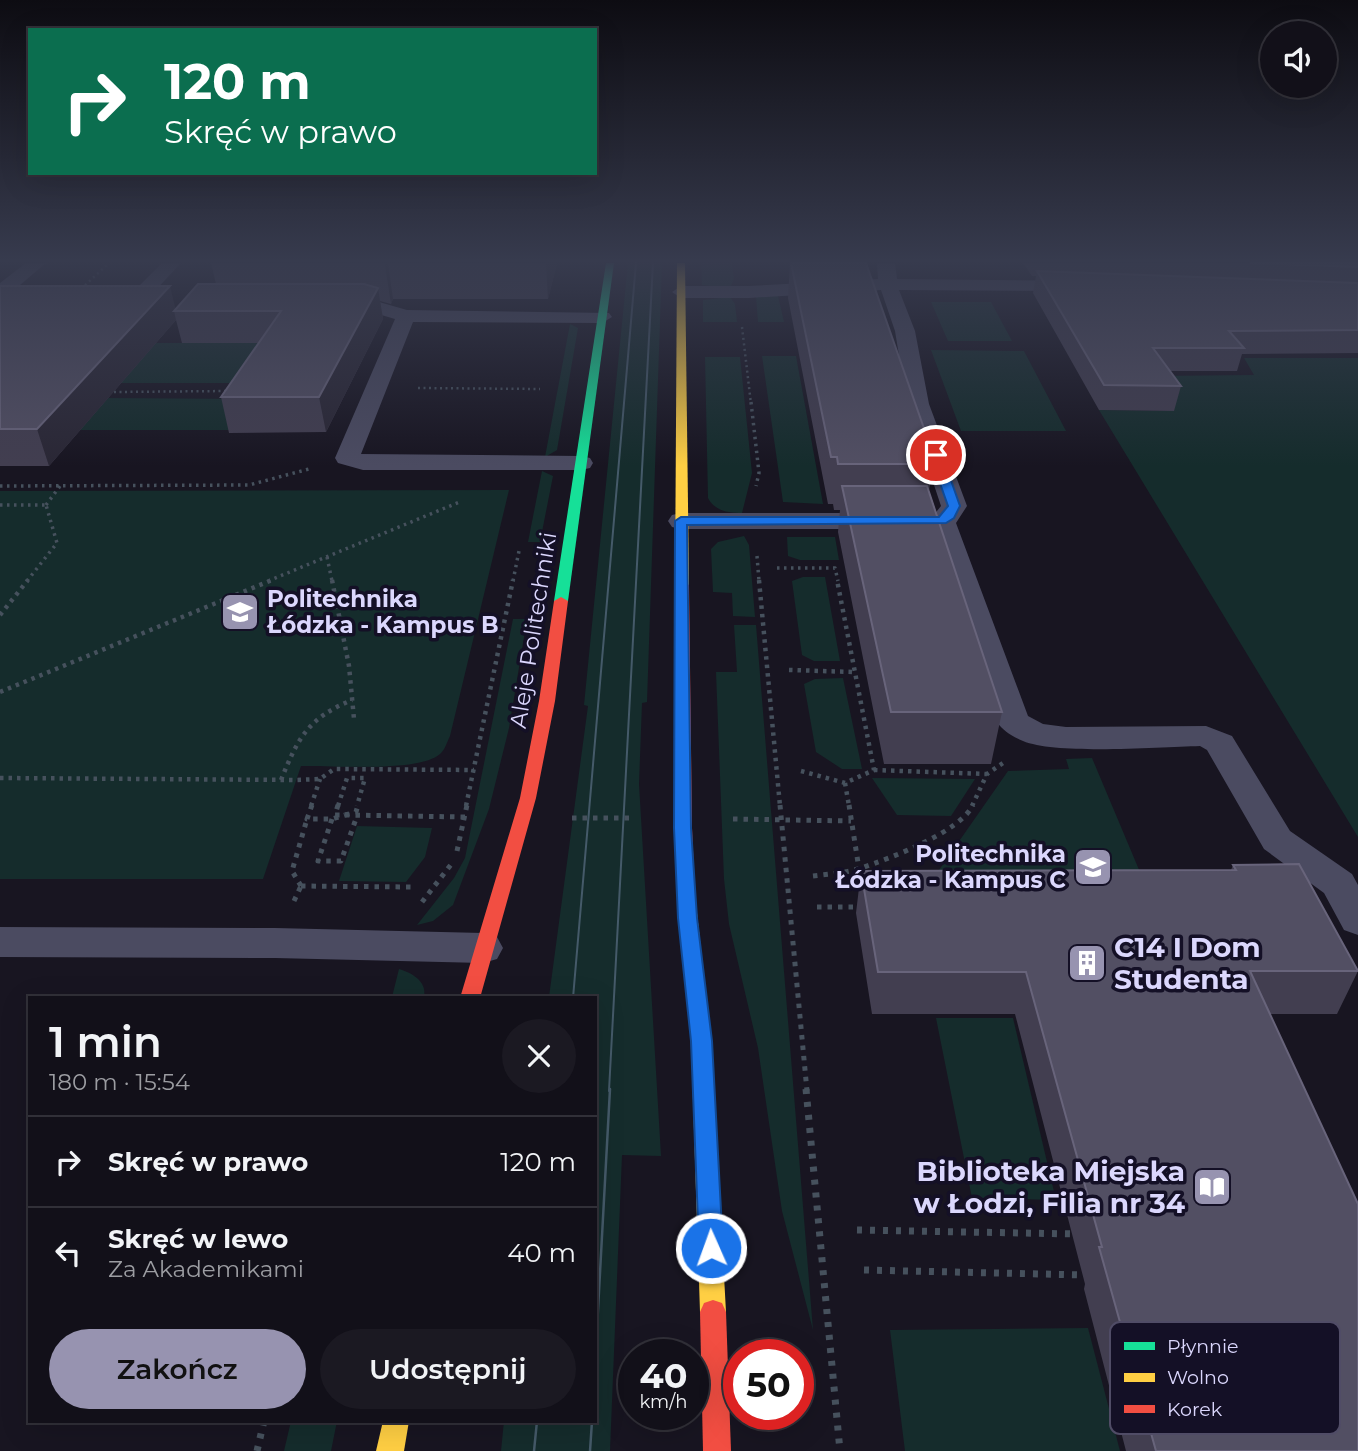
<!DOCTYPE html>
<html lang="pl">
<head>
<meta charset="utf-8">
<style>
  :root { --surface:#121019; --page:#1b1922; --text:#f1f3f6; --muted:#9c9da2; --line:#313038; --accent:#9793b0 }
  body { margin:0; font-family:Montserrat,sans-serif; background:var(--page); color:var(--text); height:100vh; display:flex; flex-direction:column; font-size:26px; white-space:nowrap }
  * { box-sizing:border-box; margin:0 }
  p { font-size:23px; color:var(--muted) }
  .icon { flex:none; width:38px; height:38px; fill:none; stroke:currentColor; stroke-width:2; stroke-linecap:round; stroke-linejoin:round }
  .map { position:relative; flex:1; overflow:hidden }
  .side { position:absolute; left:28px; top:996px; width:569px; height:427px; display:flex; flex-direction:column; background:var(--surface); border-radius:0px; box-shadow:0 7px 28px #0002,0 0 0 2px var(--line) }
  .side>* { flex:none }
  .guide { position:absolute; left:28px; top:28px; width:569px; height:147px; border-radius:0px; box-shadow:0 7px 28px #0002,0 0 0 2px var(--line); background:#0b6e4f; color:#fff; overflow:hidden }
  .controls { position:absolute; left:1260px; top:21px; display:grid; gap:14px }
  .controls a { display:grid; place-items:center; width:77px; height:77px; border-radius:50%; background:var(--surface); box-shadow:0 7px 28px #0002,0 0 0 2px var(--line); font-size:35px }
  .speed { position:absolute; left:618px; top:1339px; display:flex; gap:14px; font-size:35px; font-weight:700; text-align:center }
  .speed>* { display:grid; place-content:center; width:91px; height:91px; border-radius:50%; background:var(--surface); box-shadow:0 7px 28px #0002,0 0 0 2px var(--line); line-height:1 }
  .speed small { font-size:18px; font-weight:400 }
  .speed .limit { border:10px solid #d22; background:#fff; color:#111 }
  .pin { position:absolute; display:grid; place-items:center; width:60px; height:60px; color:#fff; margin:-30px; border:4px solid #fff; border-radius:50%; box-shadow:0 2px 7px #0007 }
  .me { position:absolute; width:77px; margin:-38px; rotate:358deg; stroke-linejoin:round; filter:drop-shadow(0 0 5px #0008) }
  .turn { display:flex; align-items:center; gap:24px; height:147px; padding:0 21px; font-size:32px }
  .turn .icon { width:91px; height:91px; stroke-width:2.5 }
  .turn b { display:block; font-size:49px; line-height:60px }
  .round { display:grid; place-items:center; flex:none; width:74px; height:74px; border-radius:37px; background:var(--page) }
  .overview { display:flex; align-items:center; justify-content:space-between; height:119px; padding:0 21px }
  h1 { font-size:42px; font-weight:600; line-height:52px }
  .cta { display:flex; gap:14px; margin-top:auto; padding:14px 21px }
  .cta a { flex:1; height:80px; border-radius:42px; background:var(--accent); color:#111; font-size:28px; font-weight:600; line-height:80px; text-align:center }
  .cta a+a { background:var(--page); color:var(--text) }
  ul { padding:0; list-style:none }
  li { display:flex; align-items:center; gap:21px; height:91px; padding:0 21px; border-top:2px solid var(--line) }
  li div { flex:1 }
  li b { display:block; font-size:26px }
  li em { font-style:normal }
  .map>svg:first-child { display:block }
  .green { fill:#152c2c }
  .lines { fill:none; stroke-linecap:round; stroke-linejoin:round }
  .path-far4 { stroke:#46515d; stroke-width:2.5; stroke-dasharray:2 3.5; stroke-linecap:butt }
  .path-far3 { stroke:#46515d; stroke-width:3.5; stroke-dasharray:2.5 4.5; stroke-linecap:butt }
  .path-far2 { stroke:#46515d; stroke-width:4.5; stroke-dasharray:3.5 5; stroke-linecap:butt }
  .path-far1 { stroke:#46515d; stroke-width:5; stroke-dasharray:4.5 6; stroke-linecap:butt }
  .path { stroke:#46515d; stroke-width:7; stroke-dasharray:5 8; stroke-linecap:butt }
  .lane { fill:#4b4b61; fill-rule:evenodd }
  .fast { fill:#16e098; fill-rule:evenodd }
  .slow { fill:#ffcf43; fill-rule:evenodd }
  .jam { fill:#f24e42; fill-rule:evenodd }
  .tram-far1 { stroke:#455a69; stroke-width:2 }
  .tram { stroke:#455a69; stroke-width:2.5 }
  .wall { fill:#423e50 }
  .shaded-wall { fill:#2a2735 }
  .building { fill:#524f63; stroke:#68647b; stroke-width:2 }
  .route { fill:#1a73e8; stroke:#114b97; stroke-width:2 }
  .labels { text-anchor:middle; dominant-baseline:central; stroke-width:7; stroke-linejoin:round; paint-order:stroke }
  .poi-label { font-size:23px; font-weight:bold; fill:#dbd7fd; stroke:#141026; text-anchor:start }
  .street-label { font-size:23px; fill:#dbd7fd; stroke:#141026 }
  .near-poi-label { font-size:28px; font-weight:bold; fill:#dbd7fd; stroke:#141026; text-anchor:start }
  .key { fill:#141026; stroke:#504c66; stroke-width:2 }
  .key-label { font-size:19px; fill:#dbd7fd }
</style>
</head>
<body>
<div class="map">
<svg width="1358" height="1451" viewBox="0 0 1358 1451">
  <rect width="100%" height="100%" fill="#181521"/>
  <g class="green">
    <polygon points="628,263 662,263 647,702 642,703 639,784 661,1156 622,1155 610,1451 501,1451 504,1421 595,1421 595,998 549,997 588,706 584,705"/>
    <polygon points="701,263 732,263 734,279 730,288 702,285"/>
    <polygon points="778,296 784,322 758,322 756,297"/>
    <polygon points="730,297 735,304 737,322 703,322 703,300"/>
    <polygon points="931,302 991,302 1012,341 948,341"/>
    <polygon points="570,324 578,328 557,450 545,457"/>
    <polygon points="155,343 287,343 262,383 121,383"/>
    <polygon points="931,350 1024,351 1066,431 961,431"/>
    <polygon points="762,356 796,356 823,504 783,502"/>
    <path d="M705,357H740L752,473L742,513C728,513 715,511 708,498Z"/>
    <polygon points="1244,358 1358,358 1358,837 1099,410 1174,411 1151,376 1254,375"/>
    <polygon points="108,398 252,399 231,430 80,430"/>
    <polygon points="542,471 553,476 540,542 528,542"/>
    <path d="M509,490L450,736C447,742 445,750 440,754C418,773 332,765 301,766L263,879H0V491Z"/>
    <polygon points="744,536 749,545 755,617 733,616 732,593 713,592 711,549 718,542"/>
    <polygon points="787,537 835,537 839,560 800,560 788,556"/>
    <polygon points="803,577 825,577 840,661 814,661 802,655 792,581"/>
    <polygon points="513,619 527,619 509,728 489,809 453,905 433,921 417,925 454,878 465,858"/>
    <polygon points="734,625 756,625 813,1330 782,1211 758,1048 729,924 724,879 716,672 737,672"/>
    <polygon points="843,678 862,769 842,769 816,752 804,684 815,679"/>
    <polygon points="1092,758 1153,903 923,893 1008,771 1069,769 1066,759"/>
    <polygon points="872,778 975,779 951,816 897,815"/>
    <polygon points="357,826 432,828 425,857 406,882 339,881"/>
    <path d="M399,969C412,973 427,981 424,997H392Z"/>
    <polygon points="936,1018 1013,1018 1056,1200 972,1198"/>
    <polygon points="1088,1328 1120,1451 905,1451 890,1330"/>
    <polygon points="291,1421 337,1421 331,1451 284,1451"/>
  </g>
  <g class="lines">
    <g class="path-far4">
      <polyline points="81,289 109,263"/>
      <polyline points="742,327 751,404"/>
      <polyline points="418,388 540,389"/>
      <polyline points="114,392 228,391"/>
    </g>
    <g class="path-far3">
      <polyline points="751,402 759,473 756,486"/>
      <polyline points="0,486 249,485 309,469"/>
      <polyline points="0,505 46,505"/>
      <polyline points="46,505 60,486"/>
      <polyline points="757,556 759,581"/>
      <polyline points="327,557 332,581"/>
      <polyline points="777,568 835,568 838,581"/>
      <polyline points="27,581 57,543 46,505"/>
      <polyline points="268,581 462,501"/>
      <polyline points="513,581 519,551"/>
    </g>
    <g class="path-far2">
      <polyline points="332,580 349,666 354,719"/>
      <polyline points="759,580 780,806"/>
      <polyline points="0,615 28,580"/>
      <polyline points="789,670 855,672"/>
      <polyline points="0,692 272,580"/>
      <polyline points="874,770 987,774"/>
      <polyline points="801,771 845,783 874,770 837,580"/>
      <polyline points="0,778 296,780 320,779 334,769 474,770"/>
      <path d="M281,780C298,738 308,718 352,700"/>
      <polyline points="845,783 849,806"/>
      <polyline points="311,806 320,779"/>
      <polyline points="338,806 347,778 365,778 357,806"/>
      <polyline points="466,806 513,580"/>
      <polyline points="972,806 987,774 1003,763"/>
    </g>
    <g class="path-far1">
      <polyline points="312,805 307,819 332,819 345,815"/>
      <polyline points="338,805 335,815 345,815"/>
      <polyline points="780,805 807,1091"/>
      <polyline points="849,805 859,869"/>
      <polyline points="345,815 465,817"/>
      <polyline points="345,815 356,812 358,805"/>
      <polyline points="572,818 633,818"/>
      <polyline points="332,819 318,861 341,861 357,816"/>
      <polyline points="733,819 851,821"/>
      <polyline points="457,851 467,805"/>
      <path d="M813,876C829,874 846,873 861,868C891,858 960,832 973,805"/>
      <polyline points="301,886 412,887"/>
      <polyline points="301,886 292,871 307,819"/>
      <polyline points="294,901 301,886"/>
      <polyline points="422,902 453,862"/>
      <polyline points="817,907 862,907"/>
    </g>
    <g class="path">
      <polyline points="806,1089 840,1451"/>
      <polyline points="857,1230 1077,1234"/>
      <polyline points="864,1270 1086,1275"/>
      <polyline points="257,1451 264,1421"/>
    </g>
    <g class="lane">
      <polygon points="26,263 46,263 7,296 0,298 0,283"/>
      <polygon points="162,263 181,263 137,310 123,310 120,306 123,302"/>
      <path d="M877,263H895L897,279L1088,281L1090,285L1088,289L1081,291L899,290L915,331L929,404L967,506L956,523L1028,716L1043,724L1066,727L1206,726L1232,736L1290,831L1352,874L1358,885V935L1344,930L1324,893L1264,849L1207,750L1200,746C1160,747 1056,755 1023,741C1013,737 1003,731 997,722L929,521L941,506L907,404L895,331L881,290L749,298H681L672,292L681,286H749L878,279Z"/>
      <polygon points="337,301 379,302 407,310 609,313 612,317 602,323 413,322 361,454 581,456 590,458 593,463 590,468 581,470 363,470 338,463 335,458 395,319 378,314 330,311 327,307 330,303"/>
      <polygon points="681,513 885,513 894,515 898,521 894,527 885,529 681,529 672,527 668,521 672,515"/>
      <polygon points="0,927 275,928 483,933 497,937 503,948 497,959 483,963 275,958 0,957"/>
    </g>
    <polygon class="fast" points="606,263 614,263 568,601 561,605 554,601"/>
    <g class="slow">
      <polygon points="677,263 685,263 689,585 682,589 675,585"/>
      <polygon points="686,888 693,890 695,895 711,1040 726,1312 722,1321 713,1324 704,1321 700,1312 691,1040 677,895 679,890"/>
      <polygon points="383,1421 409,1421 404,1451 376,1451"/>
    </g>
    <g class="jam">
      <polygon points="682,581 689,585 692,828 695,895 693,900 679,900 677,895 674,828 675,585"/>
      <polygon points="561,597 568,601 555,701 536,798 480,998 460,998 520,798 539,701 554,601"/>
      <polygon points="713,1300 722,1303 726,1312 731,1451 703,1451 700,1312 704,1303"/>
    </g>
    <g class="tram-far1">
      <polyline points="573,998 636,263"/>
      <polyline points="609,1091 653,263"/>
    </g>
    <g class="tram">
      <polyline points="595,1365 610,1089"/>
      <polyline points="534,1451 537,1421"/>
      <polyline points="590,1451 592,1421"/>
    </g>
  </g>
  <g class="wall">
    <polygon points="211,263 557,263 548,299 393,299 391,304 380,301 383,319 326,432 229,433 221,397 259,343 182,343 176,320 49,466 0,466 0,286 176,309 216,284"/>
    <polygon points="790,263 934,457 929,491 1002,712 991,764 884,764 838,532 840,510 834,510 833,504 828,504 788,298"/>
    <polygon points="1023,263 1358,263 1358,353 1242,354 1237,371 1170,371 1181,386 1174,411 1099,410 1033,293 1036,276 1032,276"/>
    <polygon points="1233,865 1358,971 1337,1014 1270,1014 1358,1451 1126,1451 1084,1289 1085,1284 1015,1014 872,1014 856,913 861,871 1231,870"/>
  </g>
  <g class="shaded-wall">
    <polygon points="386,263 388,263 393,299 391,304 385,265"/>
    <polygon points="546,263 557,263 548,299"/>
    <polygon points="170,286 176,311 174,311 176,320 49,466 37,429"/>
    <polygon points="378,288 383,319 326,432 319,397"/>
  </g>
  <g class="building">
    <polygon points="791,263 866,263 934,457 919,457 921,464 838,464 837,457 831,457"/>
    <polygon points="1250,263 1358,263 1358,267"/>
    <polygon points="1037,271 1358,283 1358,330 1229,331 1244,348 1153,348 1181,386 1104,385"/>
    <polygon points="198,284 364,284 378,288 319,397 221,397 281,311 174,311"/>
    <polygon points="0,286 170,286 37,429 0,429"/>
    <polygon points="842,486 927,486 1002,712 891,712"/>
    <polygon points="1299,864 1358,971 1250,971 1358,1204 1358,1451 1156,1451 1099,1247 1102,1247 1026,972 878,972 861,871 1236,870 1233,865"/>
  </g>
  <linearGradient id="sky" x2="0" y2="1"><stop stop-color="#0d0c12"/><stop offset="0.56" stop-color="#373b4e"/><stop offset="1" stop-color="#373b4e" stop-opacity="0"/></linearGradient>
  <rect width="1358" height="466" fill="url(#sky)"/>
  <polygon class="route" points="936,452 942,455 960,506 954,518 946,523 687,525 691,828 697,918 712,1041 723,1248 720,1256 711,1260 703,1256 699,1248 691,1041 678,918 674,828 675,521 681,517 939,517 948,506 930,455"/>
  <defs>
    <symbol id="university-square" viewBox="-11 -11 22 22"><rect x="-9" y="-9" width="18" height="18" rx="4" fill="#9793b0" stroke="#141026"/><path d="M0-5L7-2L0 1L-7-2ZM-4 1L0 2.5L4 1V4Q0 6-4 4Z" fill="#fff"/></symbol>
    <symbol id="building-square" viewBox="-11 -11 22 22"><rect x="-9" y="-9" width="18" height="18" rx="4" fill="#9793b0" stroke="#141026"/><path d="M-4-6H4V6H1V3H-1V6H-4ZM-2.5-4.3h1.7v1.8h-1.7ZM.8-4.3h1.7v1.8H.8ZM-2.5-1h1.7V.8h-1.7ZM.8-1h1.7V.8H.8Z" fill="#fff"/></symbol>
    <symbol id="library-square" viewBox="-11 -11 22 22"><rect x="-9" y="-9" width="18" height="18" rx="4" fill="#9793b0" stroke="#141026"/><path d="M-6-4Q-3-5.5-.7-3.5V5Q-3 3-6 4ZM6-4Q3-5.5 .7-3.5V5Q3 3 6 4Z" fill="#fff"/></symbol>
  </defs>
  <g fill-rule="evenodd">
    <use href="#university-square" x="218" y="590" width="44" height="44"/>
    <use href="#university-square" x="1071" y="845" width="44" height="44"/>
    <use href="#building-square" x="1065" y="941" width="44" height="44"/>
    <use href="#library-square" x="1190" y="1165" width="44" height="44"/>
  </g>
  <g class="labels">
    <g class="poi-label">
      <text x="267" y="599">Politechnika<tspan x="267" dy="26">Łódzka - Kampus B</tspan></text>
      <text x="1066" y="854" text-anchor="end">Politechnika<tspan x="1066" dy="26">Łódzka - Kampus C</tspan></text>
    </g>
    <g class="street-label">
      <text transform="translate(533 630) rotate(-81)">Aleje Politechniki</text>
    </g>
    <g class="near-poi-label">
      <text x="1114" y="947">C14 I Dom<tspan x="1114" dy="32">Studenta</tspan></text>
      <text x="1185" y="1171" text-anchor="end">Biblioteka Miejska<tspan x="1185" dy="32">w Łodzi, Filia nr 34</tspan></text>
    </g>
  </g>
  <rect x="1110" y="1322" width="230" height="112" rx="10" class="key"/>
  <rect x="1124" y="1342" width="31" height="8" fill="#16e098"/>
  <rect x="1124" y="1373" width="31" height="9" fill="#ffcf43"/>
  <rect x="1124" y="1405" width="31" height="8" fill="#f24e42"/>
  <g class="key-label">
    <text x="1167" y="1353">Płynnie</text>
    <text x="1167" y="1384">Wolno</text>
    <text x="1167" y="1416">Korek</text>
  </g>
</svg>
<div class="controls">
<a><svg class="icon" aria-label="sound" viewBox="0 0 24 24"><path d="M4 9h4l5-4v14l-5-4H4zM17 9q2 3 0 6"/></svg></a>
</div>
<div class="speed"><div>40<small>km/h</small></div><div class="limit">50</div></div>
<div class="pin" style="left:936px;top:455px;background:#d93025"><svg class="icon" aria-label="arrive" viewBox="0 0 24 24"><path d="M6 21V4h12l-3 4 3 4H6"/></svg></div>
<svg class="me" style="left:711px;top:1248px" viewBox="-20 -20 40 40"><circle r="17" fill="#1a73e8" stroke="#fff" stroke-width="3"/><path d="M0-11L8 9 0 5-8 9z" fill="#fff"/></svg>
<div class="guide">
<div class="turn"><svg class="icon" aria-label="right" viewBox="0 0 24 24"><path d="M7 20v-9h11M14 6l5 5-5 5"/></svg><div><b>120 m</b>Skręć w prawo</div></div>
</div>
<section class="side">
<div class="overview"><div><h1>1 min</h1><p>180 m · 15:54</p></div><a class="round"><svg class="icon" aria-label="close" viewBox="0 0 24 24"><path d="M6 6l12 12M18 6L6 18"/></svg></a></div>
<ul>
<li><svg class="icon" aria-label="right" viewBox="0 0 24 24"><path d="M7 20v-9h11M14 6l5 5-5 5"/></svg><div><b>Skręć w prawo</b></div><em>120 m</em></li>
<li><svg class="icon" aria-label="left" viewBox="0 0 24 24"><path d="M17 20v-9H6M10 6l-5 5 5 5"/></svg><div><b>Skręć w lewo</b><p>Za Akademikami</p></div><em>40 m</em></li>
</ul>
<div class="cta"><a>Zakończ</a><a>Udostępnij</a></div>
</section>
</div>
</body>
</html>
